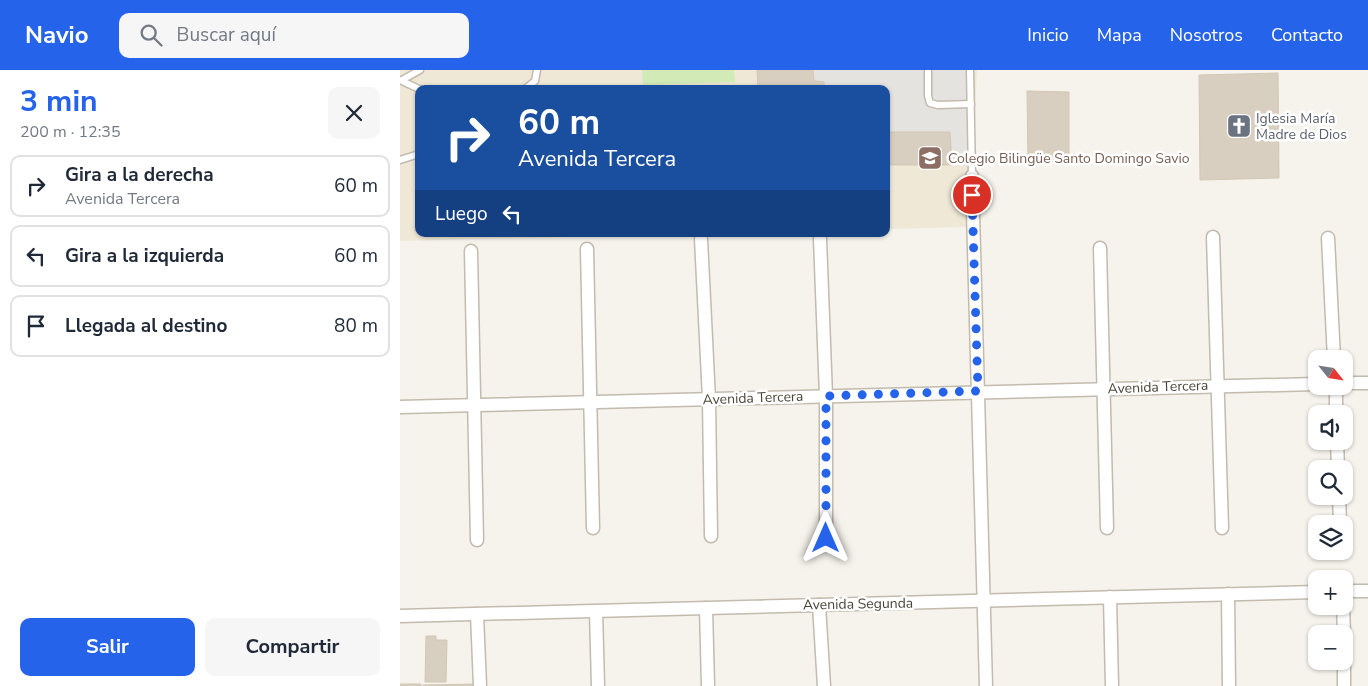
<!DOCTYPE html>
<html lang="es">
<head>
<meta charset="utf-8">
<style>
  :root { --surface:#fff; --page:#f6f6f7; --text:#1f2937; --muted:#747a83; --line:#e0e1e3; --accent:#2563eb }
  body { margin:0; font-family:"Nunito Sans",sans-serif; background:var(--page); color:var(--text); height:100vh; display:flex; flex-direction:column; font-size:19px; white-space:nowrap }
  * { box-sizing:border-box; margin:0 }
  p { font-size:16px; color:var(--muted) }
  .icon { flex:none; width:28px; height:28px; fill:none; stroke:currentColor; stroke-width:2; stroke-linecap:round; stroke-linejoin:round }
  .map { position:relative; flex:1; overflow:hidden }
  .side { display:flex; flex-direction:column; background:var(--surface); width:400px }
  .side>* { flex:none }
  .top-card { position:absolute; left:15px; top:15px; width:475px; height:152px; border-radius:10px; box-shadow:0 1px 4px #0004; background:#1a4fa0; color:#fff; overflow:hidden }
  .needle { width:32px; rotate:120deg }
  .tools { position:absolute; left:908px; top:280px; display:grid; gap:10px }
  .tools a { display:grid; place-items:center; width:45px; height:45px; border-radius:10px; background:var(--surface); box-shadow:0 1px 4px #0004; font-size:25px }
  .pin { position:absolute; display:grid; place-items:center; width:42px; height:42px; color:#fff; margin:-21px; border:2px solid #fff; border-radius:50%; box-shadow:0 1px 5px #0007 }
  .me { position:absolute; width:55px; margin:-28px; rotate:0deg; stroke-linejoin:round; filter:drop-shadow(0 0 4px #0008) }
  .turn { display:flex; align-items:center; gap:18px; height:105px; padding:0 20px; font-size:22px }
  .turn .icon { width:65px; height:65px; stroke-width:2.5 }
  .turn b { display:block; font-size:35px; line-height:42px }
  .then { display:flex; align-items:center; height:48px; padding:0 20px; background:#0003; gap:10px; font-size:19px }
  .round { display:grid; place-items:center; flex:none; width:52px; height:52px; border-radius:10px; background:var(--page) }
  .head { display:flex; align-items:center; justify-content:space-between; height:85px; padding:0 20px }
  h1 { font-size:30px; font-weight:700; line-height:38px; color:var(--accent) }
  .button { display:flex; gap:10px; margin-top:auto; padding:10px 20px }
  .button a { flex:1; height:58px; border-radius:10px; background:var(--accent); color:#fff; font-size:20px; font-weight:700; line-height:58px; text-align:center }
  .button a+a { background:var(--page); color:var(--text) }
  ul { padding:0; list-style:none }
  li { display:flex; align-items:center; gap:15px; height:62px; margin:0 10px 8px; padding:0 10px; border:2px solid var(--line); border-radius:10px }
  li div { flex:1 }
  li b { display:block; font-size:19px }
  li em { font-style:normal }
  header { display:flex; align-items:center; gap:30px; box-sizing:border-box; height:70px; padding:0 25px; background:var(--accent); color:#fff }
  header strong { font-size:24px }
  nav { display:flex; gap:28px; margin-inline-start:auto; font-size:18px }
  .search { width:350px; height:45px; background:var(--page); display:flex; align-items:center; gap:12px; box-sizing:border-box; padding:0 18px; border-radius:10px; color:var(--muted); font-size:19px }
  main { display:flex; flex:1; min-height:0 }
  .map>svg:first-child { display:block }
  .education { fill:#efe8d6 }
  .green { fill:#d2eab5 }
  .parking { fill:#e5e3e0 }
  .building { fill:#d8cfc1; stroke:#d3c7b4 }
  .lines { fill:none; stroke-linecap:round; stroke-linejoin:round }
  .service-casing { stroke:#c2bbae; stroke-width:9 }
  .minor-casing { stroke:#c2bbae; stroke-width:15 }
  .service { stroke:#fff; stroke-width:6 }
  .minor { stroke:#fff; stroke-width:12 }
  .route { stroke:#2563eb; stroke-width:9; stroke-dasharray:0 16.2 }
  .labels { text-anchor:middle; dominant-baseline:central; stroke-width:5; stroke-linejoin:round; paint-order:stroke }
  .worship-label { font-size:14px; fill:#5b616d; stroke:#fff; text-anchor:start }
  .education-label { font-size:14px; fill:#785e54; stroke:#fff; text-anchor:start }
  .street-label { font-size:14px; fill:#4b4439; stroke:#fff }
</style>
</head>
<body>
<header>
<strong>Navio</strong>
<div class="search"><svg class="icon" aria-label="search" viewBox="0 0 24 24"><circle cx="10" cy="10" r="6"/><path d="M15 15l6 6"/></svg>Buscar aquí</div>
<nav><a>Inicio</a><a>Mapa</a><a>Nosotros</a><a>Contacto</a></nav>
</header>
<main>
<section class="side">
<div class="head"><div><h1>3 min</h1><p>200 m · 12:35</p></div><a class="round"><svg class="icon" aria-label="close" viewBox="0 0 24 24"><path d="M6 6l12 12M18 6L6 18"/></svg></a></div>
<ul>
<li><svg class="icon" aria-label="right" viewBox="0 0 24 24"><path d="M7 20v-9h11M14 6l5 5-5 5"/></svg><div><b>Gira a la derecha</b><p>Avenida Tercera</p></div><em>60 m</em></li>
<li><svg class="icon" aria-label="left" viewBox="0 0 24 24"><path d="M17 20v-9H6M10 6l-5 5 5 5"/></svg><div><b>Gira a la izquierda</b></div><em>60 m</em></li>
<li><svg class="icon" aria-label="arrive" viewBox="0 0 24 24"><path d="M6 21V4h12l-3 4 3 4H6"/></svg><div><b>Llegada al destino</b></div><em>80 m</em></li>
</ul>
<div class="button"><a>Salir</a><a>Compartir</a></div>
</section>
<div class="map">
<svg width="968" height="616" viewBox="0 0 968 616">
  <rect width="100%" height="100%" fill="#f6f3ec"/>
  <polygon class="education" points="0,0 577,0 570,157 486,159 486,19 19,19 19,164 292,164 0,171"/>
  <polygon class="green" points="242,0 334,0 335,12 243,15"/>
  <polygon class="parking" points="413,0 574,0 573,96 552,95 550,62 486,62 486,19 424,19 424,12 414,11"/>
  <g class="building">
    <polygon points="357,0 413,0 414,11 424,12 424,19 358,19"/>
    <polygon points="878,3 879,108 800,110 799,5"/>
    <polygon points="627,21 669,22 669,92 628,92"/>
    <polygon points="486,62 550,62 552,95 486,95"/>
    <polygon points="26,566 36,566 36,570 47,570 46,612 25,612"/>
    <rect x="0" y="614" width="21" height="2"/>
    <polygon points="75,614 75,616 23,616 23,615"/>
  </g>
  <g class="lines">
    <defs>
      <g id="service">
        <polyline points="528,0 528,26 530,33 538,35 571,34"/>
        <polyline points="570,0 572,106"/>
        <polyline points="0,10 19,19"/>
        <polyline points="2,10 20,0"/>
        <polyline points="125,19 135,11 137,0"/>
        <polyline points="0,90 19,84"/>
      </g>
      <g id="minor">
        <polyline points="572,106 586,616"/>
        <polyline points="813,167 822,458"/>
        <polyline points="928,168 934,289"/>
        <polyline points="301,169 309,329 311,466"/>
        <polyline points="420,169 426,326 426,468"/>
        <polyline points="700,178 707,458"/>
        <polyline points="187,179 193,458"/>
        <polyline points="71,181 77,470"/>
        <polyline points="944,313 968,313"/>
        <polyline points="936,316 936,344"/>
        <polyline points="0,337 916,314"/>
        <polyline points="937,371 938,399"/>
        <polyline points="939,426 940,453"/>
        <polyline points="944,521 968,521"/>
        <polyline points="828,524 829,616"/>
        <polyline points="710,527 712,616"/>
        <polyline points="419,535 424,616"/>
        <polyline points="943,536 944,564"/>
        <polyline points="306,538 308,616"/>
        <polyline points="196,541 198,616"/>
        <polyline points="77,544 80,616"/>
        <polyline points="0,546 916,522"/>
        <polyline points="944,573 944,616"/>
      </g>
    </defs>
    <use href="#service" class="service-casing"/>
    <use href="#minor" class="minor-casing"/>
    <use href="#service" class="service"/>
    <use href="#minor" class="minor"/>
  </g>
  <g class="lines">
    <polyline class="route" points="426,468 426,326 578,321 572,125"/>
  </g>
  <defs>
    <symbol id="church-square" viewBox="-11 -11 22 22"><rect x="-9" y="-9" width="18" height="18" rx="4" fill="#6b7280" stroke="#fff"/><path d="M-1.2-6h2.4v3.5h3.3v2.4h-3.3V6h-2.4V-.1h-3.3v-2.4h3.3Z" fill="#fff"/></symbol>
    <symbol id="school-square" viewBox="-11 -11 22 22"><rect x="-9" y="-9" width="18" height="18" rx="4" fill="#8d6e63" stroke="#fff"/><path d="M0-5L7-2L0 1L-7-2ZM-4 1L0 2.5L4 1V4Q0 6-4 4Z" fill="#fff"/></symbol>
  </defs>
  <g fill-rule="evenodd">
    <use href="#church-square" x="825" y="42" width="28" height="28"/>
    <use href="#school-square" x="516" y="74" width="28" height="28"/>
  </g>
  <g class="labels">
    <g class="worship-label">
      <text x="856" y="48">Iglesia María<tspan x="856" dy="16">Madre de Dios</tspan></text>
    </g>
    <g class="education-label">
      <text x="548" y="88">Colegio Bilingüe Santo Domingo Savio</text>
    </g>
    <g class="street-label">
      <text transform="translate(758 317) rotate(-2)">Avenida Tercera</text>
      <text transform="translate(353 328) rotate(-2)">Avenida Tercera</text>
      <text transform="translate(458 534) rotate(-1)">Avenida Segunda</text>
    </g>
  </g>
</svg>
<div class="tools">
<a><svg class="needle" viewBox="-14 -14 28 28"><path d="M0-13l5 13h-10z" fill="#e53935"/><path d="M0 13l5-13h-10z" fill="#747a83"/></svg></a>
<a><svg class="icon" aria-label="sound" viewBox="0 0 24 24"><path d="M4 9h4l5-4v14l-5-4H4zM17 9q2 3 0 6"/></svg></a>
<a><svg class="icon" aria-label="search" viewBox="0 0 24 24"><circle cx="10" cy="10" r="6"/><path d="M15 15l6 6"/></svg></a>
<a><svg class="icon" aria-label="layers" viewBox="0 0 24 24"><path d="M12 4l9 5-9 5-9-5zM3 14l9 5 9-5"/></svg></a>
<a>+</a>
<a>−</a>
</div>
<div class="pin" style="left:572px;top:125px;background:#d93025"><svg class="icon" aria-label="arrive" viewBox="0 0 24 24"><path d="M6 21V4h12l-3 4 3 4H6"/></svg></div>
<svg class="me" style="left:426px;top:468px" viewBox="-20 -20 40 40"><path d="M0-17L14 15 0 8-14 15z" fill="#2563eb" stroke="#fff" stroke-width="4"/></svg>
<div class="top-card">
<div class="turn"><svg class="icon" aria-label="right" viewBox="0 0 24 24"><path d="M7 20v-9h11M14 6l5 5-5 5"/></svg><div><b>60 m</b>Avenida Tercera</div></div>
<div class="then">Luego<svg class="icon" aria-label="left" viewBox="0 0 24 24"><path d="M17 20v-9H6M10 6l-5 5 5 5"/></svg></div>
</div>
</div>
</main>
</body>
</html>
